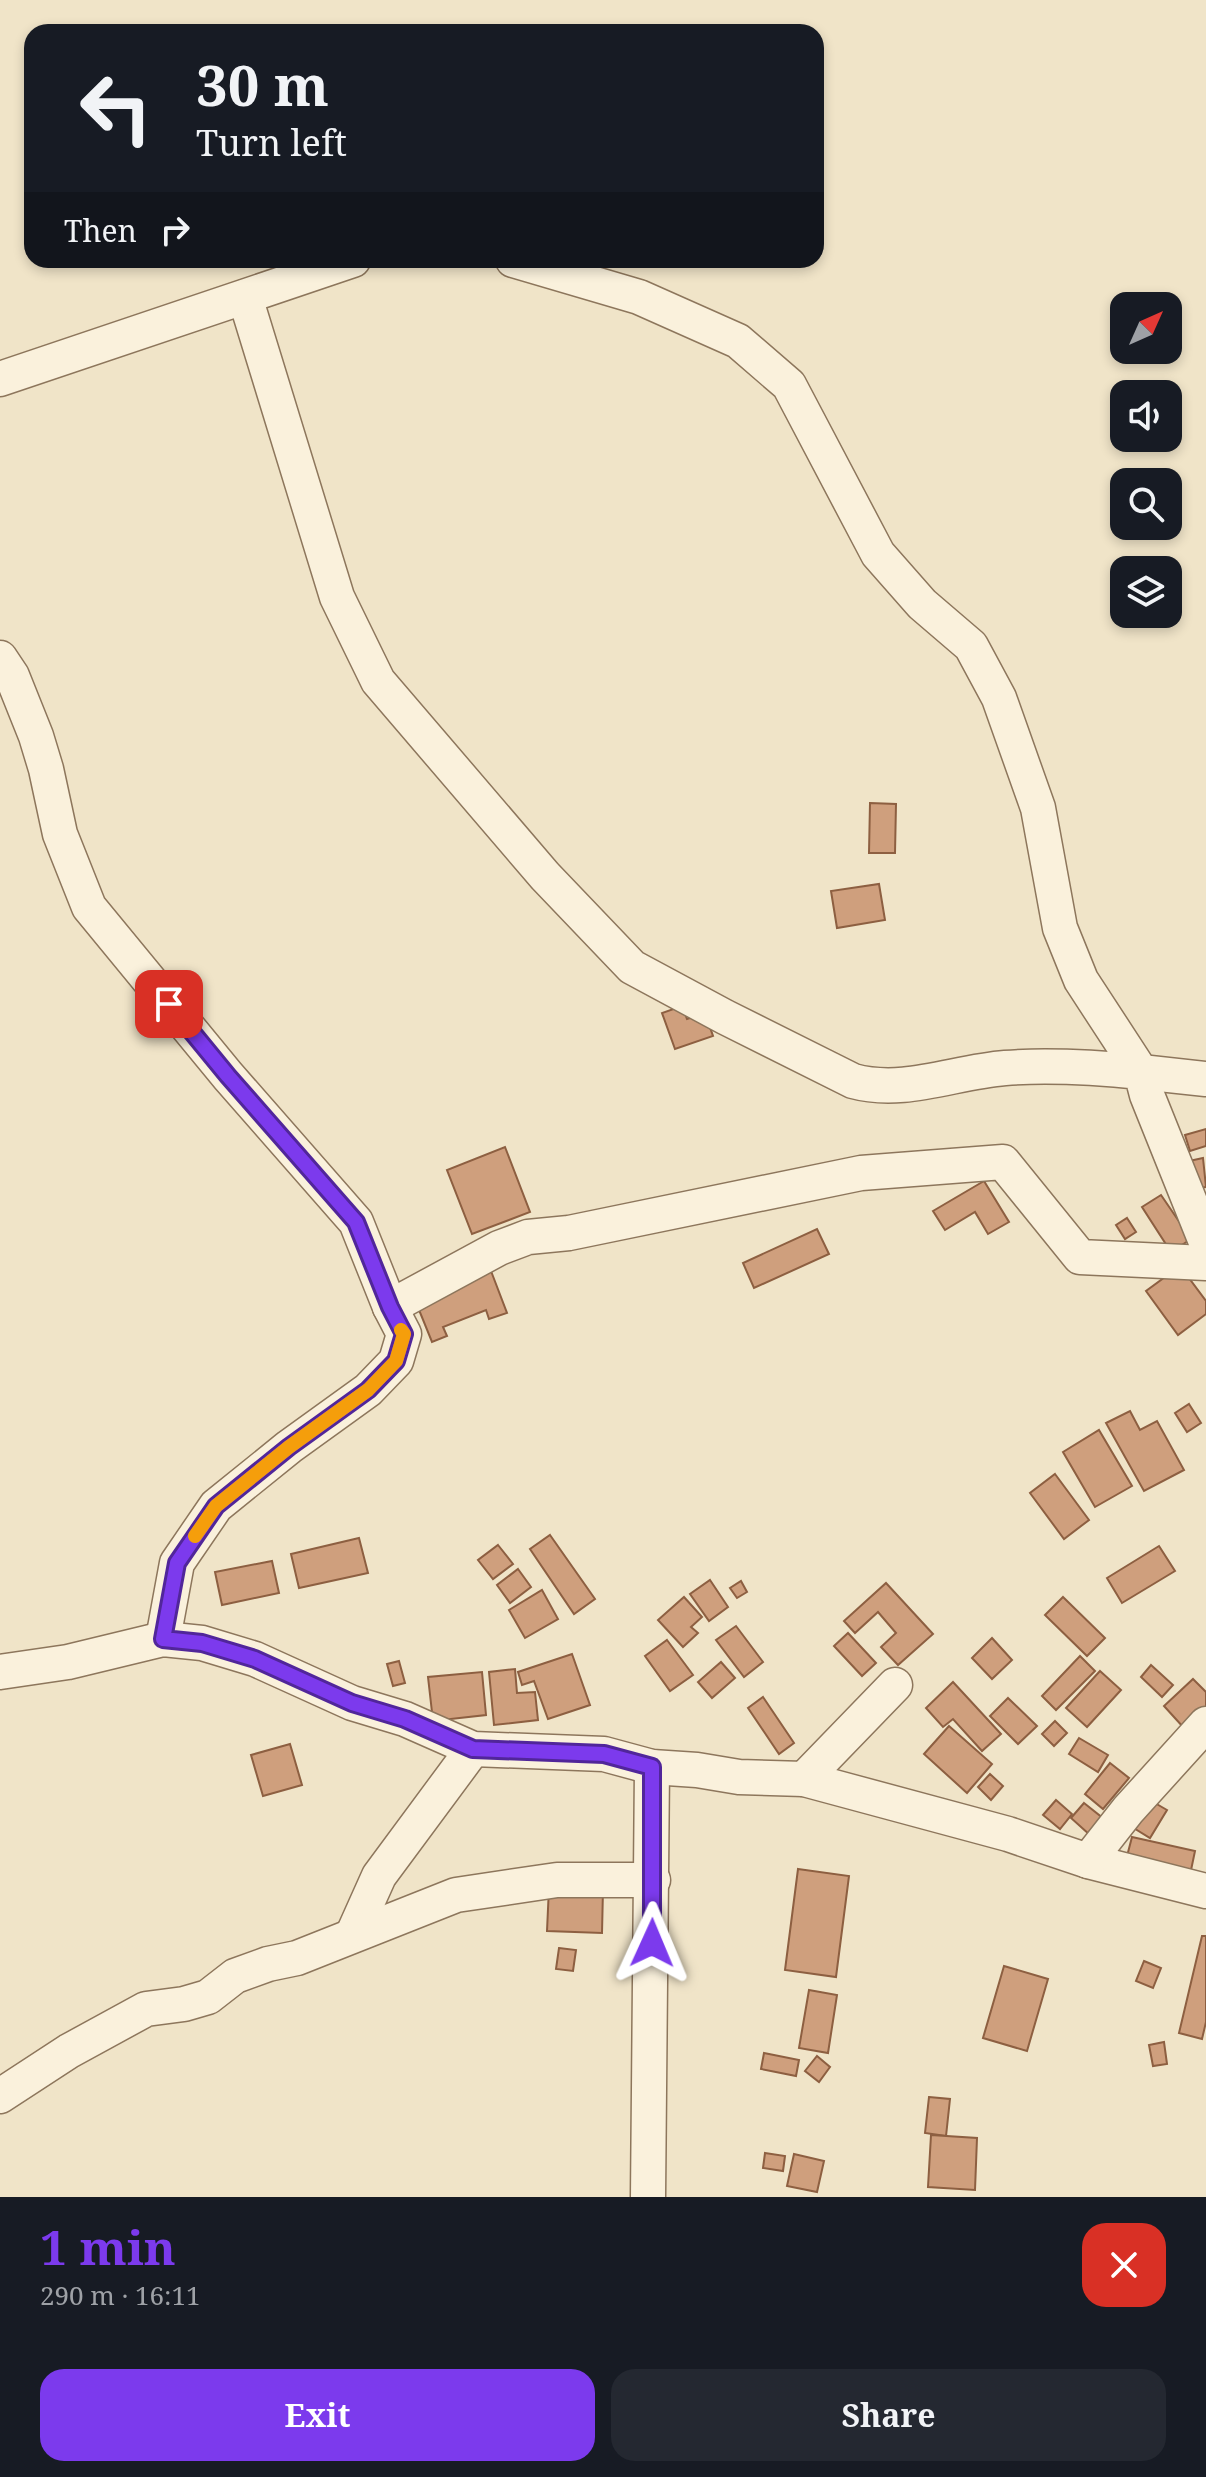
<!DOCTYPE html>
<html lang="en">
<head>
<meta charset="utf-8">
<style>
  :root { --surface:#171b24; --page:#242831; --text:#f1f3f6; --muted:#9ea1a6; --accent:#7c3aed }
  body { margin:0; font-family:"Noto Serif",serif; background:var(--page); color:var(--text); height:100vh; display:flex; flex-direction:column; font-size:30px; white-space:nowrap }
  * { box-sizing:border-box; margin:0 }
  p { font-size:26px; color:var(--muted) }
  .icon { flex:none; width:44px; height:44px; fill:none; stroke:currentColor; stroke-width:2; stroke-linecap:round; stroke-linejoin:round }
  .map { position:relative; height:2197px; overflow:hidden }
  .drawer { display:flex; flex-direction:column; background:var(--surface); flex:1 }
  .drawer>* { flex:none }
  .top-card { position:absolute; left:24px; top:24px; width:800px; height:244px; border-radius:24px; box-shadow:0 4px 12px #0003; background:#171b24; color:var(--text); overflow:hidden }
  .needle { width:52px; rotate:45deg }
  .buttons { position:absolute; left:1110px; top:292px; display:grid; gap:16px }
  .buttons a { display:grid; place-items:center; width:72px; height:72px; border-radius:16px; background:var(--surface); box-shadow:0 4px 12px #0003; font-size:40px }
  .pin { position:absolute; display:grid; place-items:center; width:68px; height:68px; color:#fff; margin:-34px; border-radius:16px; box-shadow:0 4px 12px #0006 }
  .me { position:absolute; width:88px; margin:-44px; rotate:1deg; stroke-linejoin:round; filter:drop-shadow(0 0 6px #0008) }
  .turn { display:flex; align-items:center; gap:28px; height:168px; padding:0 40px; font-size:36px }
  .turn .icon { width:104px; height:104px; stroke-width:2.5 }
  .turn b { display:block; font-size:56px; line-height:68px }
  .then { display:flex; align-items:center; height:76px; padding:0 40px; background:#0003; gap:16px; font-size:30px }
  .round { display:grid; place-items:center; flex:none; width:84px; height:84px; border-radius:24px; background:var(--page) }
  .headline { display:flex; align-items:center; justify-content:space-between; height:136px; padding:0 40px }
  h1 { font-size:48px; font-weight:700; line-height:60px; color:var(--accent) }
  .primary-button { display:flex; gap:16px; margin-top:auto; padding:16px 40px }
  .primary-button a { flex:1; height:92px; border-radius:24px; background:var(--accent); color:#fff; font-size:32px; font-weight:700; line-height:92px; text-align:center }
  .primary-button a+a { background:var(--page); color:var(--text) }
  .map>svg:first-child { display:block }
  .building { fill:#cf9f7d; stroke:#8d5f41; stroke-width:2 }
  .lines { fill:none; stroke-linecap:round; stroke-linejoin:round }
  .street-casing { stroke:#8d765c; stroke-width:37 }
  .street { stroke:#faf1dc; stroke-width:34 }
  .route-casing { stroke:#51269a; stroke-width:20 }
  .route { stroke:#7c3aed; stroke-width:14 }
  .slow { stroke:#f59e0b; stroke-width:14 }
</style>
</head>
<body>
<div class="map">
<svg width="1206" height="2197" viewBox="0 0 1206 2197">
  <rect width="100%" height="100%" fill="#f0e4c8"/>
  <g class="building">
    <polygon points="870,803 896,804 895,853 869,853"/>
    <polygon points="879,884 885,920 837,928 831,891"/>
    <polygon points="682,1006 687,1019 705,1013 713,1036 675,1049 662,1013"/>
    <polygon points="1206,1129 1206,1146 1190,1151 1185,1135"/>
    <polygon points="505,1147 530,1212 472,1234 447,1170"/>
    <polygon points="1203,1158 1206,1187 1195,1189 1189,1161"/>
    <polygon points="984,1181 1009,1222 988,1234 975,1212 945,1230 933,1211"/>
    <polygon points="1161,1195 1191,1239 1171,1252 1142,1207"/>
    <polygon points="1127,1218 1136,1232 1125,1239 1116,1225"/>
    <polygon points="817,1229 829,1254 754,1288 743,1263"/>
    <polygon points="1180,1266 1206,1301 1206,1314 1178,1335 1146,1291"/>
    <polygon points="491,1271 507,1313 489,1319 486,1310 443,1327 447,1336 432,1342 415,1300"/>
    <polygon points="1189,1404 1201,1423 1187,1432 1175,1413"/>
    <polygon points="1130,1411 1140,1430 1157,1421 1184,1470 1144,1491 1106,1423"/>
    <polygon points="1099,1430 1132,1486 1095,1507 1063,1452"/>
    <polygon points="1055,1474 1089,1520 1064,1539 1030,1493"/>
    <polygon points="550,1535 595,1599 574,1614 530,1549"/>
    <polygon points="359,1538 368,1573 299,1588 291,1554"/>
    <polygon points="498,1545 513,1564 493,1579 478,1560"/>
    <polygon points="1159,1546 1175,1571 1122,1603 1107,1578"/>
    <polygon points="272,1561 279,1593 222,1605 215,1572"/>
    <polygon points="518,1569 531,1587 510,1603 497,1585"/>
    <polygon points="710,1580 728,1607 709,1621 690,1594"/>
    <polygon points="741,1581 747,1592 737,1598 730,1588"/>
    <polygon points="886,1583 933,1634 898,1665 881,1647 896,1633 878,1612 855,1633 844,1621"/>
    <polygon points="542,1590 558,1619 525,1638 509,1610"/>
    <polygon points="684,1597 702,1617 691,1627 698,1633 683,1647 658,1620"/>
    <polygon points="1063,1597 1105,1638 1087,1656 1045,1615"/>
    <polygon points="736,1626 763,1662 744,1677 716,1640"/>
    <polygon points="848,1633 876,1663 862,1676 834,1646"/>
    <polygon points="992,1638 1012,1660 992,1679 972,1658"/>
    <polygon points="667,1640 693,1675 670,1691 645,1656"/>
    <polygon points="572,1654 590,1705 548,1719 534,1681 522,1685 518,1672"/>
    <polygon points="1080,1656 1095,1671 1056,1710 1042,1696"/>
    <polygon points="399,1661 405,1683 393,1686 387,1664"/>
    <polygon points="721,1662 735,1678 712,1698 698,1682"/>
    <polygon points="1151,1665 1173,1685 1162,1697 1141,1677"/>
    <polygon points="515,1669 517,1693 535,1692 538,1720 494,1725 489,1672"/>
    <polygon points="1100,1671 1121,1690 1087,1727 1066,1708"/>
    <polygon points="482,1672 486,1715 433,1721 428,1677"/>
    <polygon points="1193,1679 1206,1692 1206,1707 1184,1728 1164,1706"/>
    <polygon points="953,1682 1001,1734 982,1751 953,1719 943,1727 926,1708"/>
    <polygon points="763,1697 794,1743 779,1754 748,1708"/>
    <polygon points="1008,1698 1037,1726 1018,1744 990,1716"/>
    <polygon points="1055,1721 1067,1733 1054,1746 1042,1734"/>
    <polygon points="949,1726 992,1764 967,1793 924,1754"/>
    <polygon points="1079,1738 1108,1755 1098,1772 1069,1754"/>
    <polygon points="290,1744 302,1785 263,1796 251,1755"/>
    <polygon points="1110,1763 1129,1778 1103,1809 1085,1794"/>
    <polygon points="990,1774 1003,1786 991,1800 978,1787"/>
    <polygon points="1148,1799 1167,1810 1150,1838 1132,1827"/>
    <polygon points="1056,1800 1072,1814 1060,1829 1043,1815"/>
    <polygon points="1084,1803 1104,1819 1090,1835 1071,1818"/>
    <polygon points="1132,1837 1195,1851 1190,1875 1126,1860"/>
    <polygon points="798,1869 849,1876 836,1977 785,1970"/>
    <polygon points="549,1887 603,1889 602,1933 547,1931"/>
    <polygon points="1202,1936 1206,1936 1206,2022 1202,2039 1179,2033"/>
    <polygon points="559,1948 576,1950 573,1971 556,1969"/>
    <polygon points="1144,1961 1161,1968 1153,1988 1136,1981"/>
    <polygon points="1004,1966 1048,1979 1027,2051 983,2038"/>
    <polygon points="809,1990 837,1995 828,2053 799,2048"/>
    <polygon points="1164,2042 1167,2064 1153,2066 1149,2045"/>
    <polygon points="764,2053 799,2060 796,2076 761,2069"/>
    <polygon points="817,2056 830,2067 819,2082 805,2071"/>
    <polygon points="929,2097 950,2099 946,2136 925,2133"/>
    <polygon points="931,2135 977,2138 975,2190 928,2187"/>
    <polygon points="765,2153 785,2156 783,2171 763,2168"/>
    <polygon points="794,2154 824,2161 817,2192 787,2186"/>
  </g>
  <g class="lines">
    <defs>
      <g id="street">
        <polyline points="513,260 639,297 738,341 789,385 878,554 922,604 971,646 999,698 1038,808 1060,928 1081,980 1141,1072 1206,1079"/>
        <path d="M245,297L337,597L378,681L545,876L632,967L725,1017L853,1081C904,1095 954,1072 1005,1068C1045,1065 1101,1068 1141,1072L1147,1095L1206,1242"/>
        <polyline points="0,379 353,260"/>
        <polyline points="0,658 12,676 36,736 46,769 60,834 89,907 228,1076 356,1222 390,1307 404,1334 396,1361 368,1390 289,1447 216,1506 177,1563 163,1639"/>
        <polyline points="390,1307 499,1248 528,1237 569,1233 861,1173 1003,1162 1080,1257 1206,1263"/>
        <polyline points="0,1672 68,1662 163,1639 202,1643 255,1659 352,1703 405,1719 473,1749 604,1754 652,1767 697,1770 739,1777 804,1779 1008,1834 1088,1861 1206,1891"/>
        <polyline points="804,1779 895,1685"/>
        <polyline points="1088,1861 1128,1810 1206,1724"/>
        <polyline points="353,1934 379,1876 473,1749"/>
        <polyline points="0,2096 69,2051 146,2009 184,2004 208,1997 235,1976 268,1964 297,1958 456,1895 557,1880 653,1880"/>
        <polyline points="648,2197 652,1767"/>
      </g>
    </defs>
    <use href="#street" class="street-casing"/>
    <use href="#street" class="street"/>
  </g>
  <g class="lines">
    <defs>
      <polyline id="route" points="169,1004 228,1076 356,1222 390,1307 404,1334 396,1361 368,1390 289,1447 216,1506 177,1563 163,1639 202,1643 255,1659 352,1703 405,1719 473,1749 604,1754 652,1767 652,1943"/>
    </defs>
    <use href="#route" class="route-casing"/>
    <use href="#route" class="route"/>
    <polyline class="slow" points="195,1536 216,1506 289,1447 368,1390 396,1361 404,1334 401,1330"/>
  </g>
</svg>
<div class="buttons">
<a><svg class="needle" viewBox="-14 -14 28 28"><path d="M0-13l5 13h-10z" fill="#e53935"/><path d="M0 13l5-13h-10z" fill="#9ea1a6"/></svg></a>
<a><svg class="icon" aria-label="sound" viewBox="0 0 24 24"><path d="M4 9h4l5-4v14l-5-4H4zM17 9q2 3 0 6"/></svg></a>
<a><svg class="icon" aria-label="search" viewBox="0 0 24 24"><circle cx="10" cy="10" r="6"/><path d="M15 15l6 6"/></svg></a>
<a><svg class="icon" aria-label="layers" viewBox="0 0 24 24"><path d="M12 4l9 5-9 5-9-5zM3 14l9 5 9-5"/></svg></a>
</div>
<div class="pin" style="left:169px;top:1004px;background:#d93025"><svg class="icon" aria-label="arrive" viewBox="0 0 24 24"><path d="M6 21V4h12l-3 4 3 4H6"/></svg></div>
<svg class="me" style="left:652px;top:1943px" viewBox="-20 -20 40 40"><path d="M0-17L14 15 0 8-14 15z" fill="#7c3aed" stroke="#fff" stroke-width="4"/></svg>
<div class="top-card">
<div class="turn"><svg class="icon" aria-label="left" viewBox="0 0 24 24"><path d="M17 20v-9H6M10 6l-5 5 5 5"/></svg><div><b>30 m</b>Turn left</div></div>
<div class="then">Then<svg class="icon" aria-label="right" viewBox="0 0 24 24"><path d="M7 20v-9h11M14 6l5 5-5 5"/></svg></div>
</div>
</div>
<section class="drawer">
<div class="headline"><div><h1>1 min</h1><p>290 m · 16:11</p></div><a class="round" style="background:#d93025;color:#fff"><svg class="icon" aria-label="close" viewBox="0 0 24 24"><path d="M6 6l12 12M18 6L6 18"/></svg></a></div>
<div class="primary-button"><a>Exit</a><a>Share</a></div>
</section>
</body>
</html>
